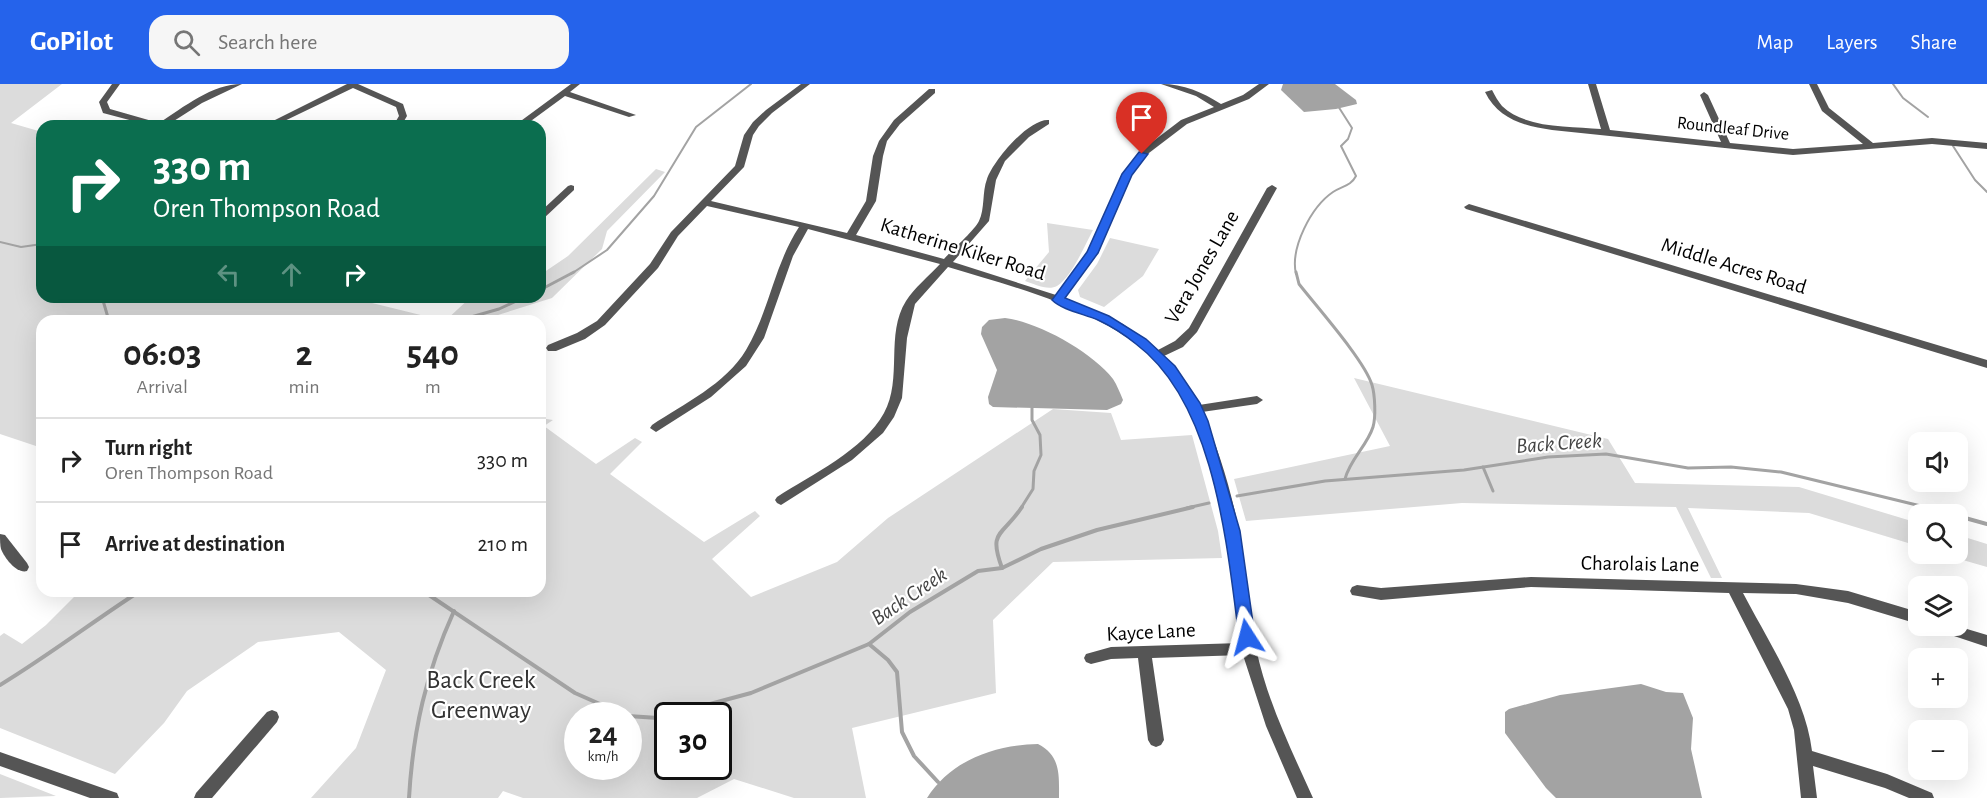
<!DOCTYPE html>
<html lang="en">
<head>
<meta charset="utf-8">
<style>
  :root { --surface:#fff; --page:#f6f6f6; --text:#222; --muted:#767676; --line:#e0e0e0; --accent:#2563eb }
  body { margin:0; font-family:"Alegreya Sans",sans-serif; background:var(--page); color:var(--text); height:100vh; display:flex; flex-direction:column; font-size:22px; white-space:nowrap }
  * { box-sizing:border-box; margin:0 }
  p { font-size:20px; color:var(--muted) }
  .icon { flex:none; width:33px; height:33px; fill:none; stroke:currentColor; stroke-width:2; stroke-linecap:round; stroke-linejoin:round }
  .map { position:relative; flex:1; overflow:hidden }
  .panel { position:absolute; left:36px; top:231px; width:510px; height:282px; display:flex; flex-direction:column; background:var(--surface); border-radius:18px; box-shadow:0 6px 24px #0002 }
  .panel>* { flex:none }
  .top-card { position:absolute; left:36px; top:36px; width:510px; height:183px; border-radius:18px; box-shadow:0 6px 24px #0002; background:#0b6e4f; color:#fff; overflow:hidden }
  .buttons { position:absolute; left:1908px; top:348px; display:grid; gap:12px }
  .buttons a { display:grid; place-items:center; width:60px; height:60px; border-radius:12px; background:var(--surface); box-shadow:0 6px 24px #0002; font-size:30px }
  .speed { position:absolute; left:564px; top:618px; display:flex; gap:12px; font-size:30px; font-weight:700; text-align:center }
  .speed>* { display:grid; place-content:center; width:78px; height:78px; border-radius:50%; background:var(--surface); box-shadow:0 6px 24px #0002; line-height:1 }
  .speed small { font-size:15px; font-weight:400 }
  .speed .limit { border:3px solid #111; border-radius:9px; background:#fff; color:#111 }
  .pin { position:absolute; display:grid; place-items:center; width:51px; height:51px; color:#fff; margin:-62px -26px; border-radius:50% 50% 50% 0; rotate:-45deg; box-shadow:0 0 6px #0007 }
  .pin .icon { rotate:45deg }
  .me { position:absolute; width:66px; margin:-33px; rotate:351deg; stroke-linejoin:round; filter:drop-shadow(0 0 4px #0008) }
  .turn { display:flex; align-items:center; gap:21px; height:126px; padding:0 18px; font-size:27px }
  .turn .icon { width:78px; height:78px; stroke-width:2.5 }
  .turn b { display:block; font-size:42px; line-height:51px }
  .lanes { display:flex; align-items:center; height:57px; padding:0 18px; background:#0003; justify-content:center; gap:30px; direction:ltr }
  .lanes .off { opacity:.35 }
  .eta { display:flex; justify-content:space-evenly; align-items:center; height:102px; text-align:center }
  .eta b { font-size:36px; font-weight:700; line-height:42px }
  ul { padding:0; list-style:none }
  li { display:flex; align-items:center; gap:18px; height:84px; padding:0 18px; border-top:2px solid var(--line) }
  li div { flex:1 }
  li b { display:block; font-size:22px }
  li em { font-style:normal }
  header { display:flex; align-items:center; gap:36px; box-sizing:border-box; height:84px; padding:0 30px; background:var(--accent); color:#fff }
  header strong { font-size:28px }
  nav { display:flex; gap:33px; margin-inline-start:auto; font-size:21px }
  .search { width:420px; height:54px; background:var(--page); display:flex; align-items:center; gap:15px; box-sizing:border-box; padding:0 21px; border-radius:18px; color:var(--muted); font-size:22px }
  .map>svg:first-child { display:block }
  .green { fill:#dcdcdc; fill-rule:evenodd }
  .water { fill:#a3a3a3 }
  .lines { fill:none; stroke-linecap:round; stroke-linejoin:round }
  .stream-far2 { stroke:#a3a3a3; stroke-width:2 }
  .stream-far1 { stroke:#a3a3a3; stroke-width:3 }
  .stream { stroke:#a3a3a3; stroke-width:4 }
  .minor { fill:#555; fill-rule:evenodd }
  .route { fill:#2563eb; stroke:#184099; stroke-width:1.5 }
  .labels { text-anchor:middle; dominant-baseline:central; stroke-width:4.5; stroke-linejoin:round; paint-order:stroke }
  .far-street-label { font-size:18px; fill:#000; stroke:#fff }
  .street-label { font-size:21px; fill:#000; stroke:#fff }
  .water-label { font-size:22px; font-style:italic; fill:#444; stroke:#fff }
  .near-park-label { font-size:26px; fill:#333; stroke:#fff }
</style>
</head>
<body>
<header>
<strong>GoPilot</strong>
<div class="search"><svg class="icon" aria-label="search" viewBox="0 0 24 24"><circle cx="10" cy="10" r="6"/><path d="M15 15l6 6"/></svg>Search here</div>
<nav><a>Map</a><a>Layers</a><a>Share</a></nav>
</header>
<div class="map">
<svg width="1987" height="714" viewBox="0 0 1987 714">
  <rect width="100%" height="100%" fill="#fff"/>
  <g class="green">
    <polygon points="0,0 62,0 11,39 42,48 42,213 363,213 372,219 445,237 471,213 540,213 540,191 568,172 656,85 665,88 607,147 602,165 552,214 479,237 42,237 42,364 0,350"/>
    <path d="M1047,139L1093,146C1085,161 1071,194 1057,202C1048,207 1034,200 1025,197L1049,168Z"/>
    <polygon points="1110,154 1159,165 1143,192 1104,223 1080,213 1078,206 1097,180"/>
    <polygon points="1354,294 1608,355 1635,399 1799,403 1918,439 1918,462 1809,429 1688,424 1722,494 1711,494 1676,423 1462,419 1246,437 1234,395 1390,362"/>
    <path d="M1053,325L1111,329L1121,356L1192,351L1218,447L1222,474L1053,478L993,536L996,609L852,644L866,714H794L734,695L697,714H523L503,707L498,714H311L356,664L386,586L339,548L258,558L187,607L164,639L115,690L0,644V552L4,549L22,560L46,541L80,507H540V334L553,336L544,342L596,380L635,354L642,358L610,390L704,458L755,427L760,432L712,475L751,513L837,478L888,434ZM578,632H628V682H578ZM668,632H718V682H668Z"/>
    <polygon points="1958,451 1987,460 1987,483 1942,470 1958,470"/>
    <polygon points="0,690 56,712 0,714"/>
  </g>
  <g class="water">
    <polygon points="1283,0 1335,0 1356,16 1357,20 1336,25 1304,28 1281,6"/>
    <path d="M1005,234C1038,238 1092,268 1113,295C1117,301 1120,309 1123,316L1121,320L1107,326L993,323L989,320L988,313L997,286L981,250L982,243L989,236Z"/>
    <polygon points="1641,600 1666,608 1683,609 1693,634 1691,665 1702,714 1556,714 1546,704 1505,649 1505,628 1509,625 1560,611"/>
    <path d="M1038,660C1061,672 1059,691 1059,714H927C951,676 995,661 1038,660Z"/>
  </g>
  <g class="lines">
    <g class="stream-far2">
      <polyline points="1893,0 1903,14 1928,33"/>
      <polyline points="1953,62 1975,96 1987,108"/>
      <polyline points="0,158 21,163 42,160"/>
      <polyline points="571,190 607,166 654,112 696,43 751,0"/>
      <path d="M1296,190C1290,164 1311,123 1333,108C1342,102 1351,102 1356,92L1341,62L1348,55L1352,44L1338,22"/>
    </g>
    <g class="stream-far1">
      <path d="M1296,188L1299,200C1317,223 1365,277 1372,301C1375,311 1376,333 1373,343C1367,362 1350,375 1345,395"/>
      <polyline points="540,206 574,188"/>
      <polyline points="102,213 109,237"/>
      <polyline points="457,237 499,225 525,213"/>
      <polyline points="1483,383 1493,407"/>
      <polyline points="1237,412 1325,397 1464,386 1548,373 1606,370 1688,384 1731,383 1781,388 1929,424"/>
      <polyline points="1021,424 1033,405 1034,387 1041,371 1040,351 1032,336 1032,322"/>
      <polyline points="1187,424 1209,419"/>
    </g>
    <g class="stream">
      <polyline points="1923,423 1950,430"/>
      <polyline points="1958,432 1987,440"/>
      <path d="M1002,484C988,446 1002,453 1022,423"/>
      <polyline points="423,507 575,609 627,632"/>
      <polyline points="869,560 888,576 897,588 902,648 914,672 938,698"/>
      <path d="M0,601C48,572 92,538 140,507"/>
      <polyline points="628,632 658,634 751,609 869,560 910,528 978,487 1002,484 1041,465 1097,446 1193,423"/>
      <path d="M409,714C413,646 426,589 454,527"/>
    </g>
    <g class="minor">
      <path d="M112,0H120L107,18L110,25L159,39C184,23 212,0 242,0L202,19L166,42H152L103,29L99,18Z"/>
      <polygon points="347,0 358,0 403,20 407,32 401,42 393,42 399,32 396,23 353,4 274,42 263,42"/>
      <polygon points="571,0 580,0 570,8 636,31 629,33 565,12 524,42 514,42"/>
      <path d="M801,0H810L772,29L759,42L753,51L744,83L711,117L847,149L866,117L873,72L879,57L894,36L929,5H935V9L900,40L887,57L883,72L876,117L856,151L944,175C953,165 974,147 979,137C985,125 982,108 987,95C993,77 1029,34 1049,36V40L1029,53L1005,77L996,96L989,137L953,178L1056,211L1088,169L1122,90L1139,68L1181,36L1214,23L1196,12L1161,0C1184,0 1202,8 1221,20L1243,11L1259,0H1269L1249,15L1187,40L1145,72L1131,90L1098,169L1065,214L1123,240L1158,266L1175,257L1189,244L1267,104L1272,101L1277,104L1197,248L1183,263L1164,272L1176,284L1199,321L1257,312L1263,316L1257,320L1202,328C1221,370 1235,419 1242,464C1247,498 1249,531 1256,564C1267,617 1291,665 1313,714H1297L1266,642L1243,571L1152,574L1164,656L1161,661L1156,663L1151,661L1148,656L1138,574L1111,575L1091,580L1086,578L1084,574L1086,570L1111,563L1241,559C1234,522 1233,483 1225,446C1216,396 1200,329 1167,289C1117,229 1021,205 948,183L915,220L907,254L902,314L894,333L883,349L852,376L781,421L777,419L775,416L777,413C811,391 864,366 884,329C903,295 885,250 906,217C914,204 929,192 940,180L808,145L793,172L764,254L746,282L711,313L656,348L650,344L652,341C683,320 726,300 746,266C769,228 774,181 799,143L707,122L678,152L658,184L605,241L585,255L556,267H548L546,264L548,261L577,249L597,237L650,180L671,148L735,82L744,51L753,38L766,26Z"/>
      <path d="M1588,0H1596L1610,46L1721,58L1700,11L1704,8L1708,11L1730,59L1793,65L1863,60L1822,27L1809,0H1817L1829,24L1873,59L1932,54L1987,59V65L1932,60L1793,71L1552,46C1524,42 1498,35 1485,8L1492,6C1495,12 1498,17 1502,22C1526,45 1570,42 1601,45Z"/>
      <polygon points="571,101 574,102 574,106 543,135 540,136 540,128 568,102"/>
      <polygon points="1469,120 1987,276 1987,284 1466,125 1464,123"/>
      <path d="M0,450L5,451L27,479L29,483L27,487C17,490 5,475 1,465C0,461 0,455 0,450Z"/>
      <path d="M1531,493L1796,500L1848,507L1918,528V540L1848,519L1796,510L1743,509C1768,557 1806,614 1812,667L1887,690L1932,709L1934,714H1909L1885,704L1813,682L1817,714H1801L1794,646L1788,625L1729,509L1531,503L1381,516L1352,511L1350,507L1352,503L1357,501L1381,504Z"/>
      <polygon points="1934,542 1957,542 1987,551 1987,563 1936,546"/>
      <polygon points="272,626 277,628 279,633 277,638 212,714 194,714 196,709 267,628"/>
      <polygon points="0,668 111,707 117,709 119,714 90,714 0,682"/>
    </g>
  </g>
  <path class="route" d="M1139,68L1148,70L1132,91L1098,169L1065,214L1109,232L1146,255L1175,282L1200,319L1208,337L1240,447L1255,553L1252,558H1241L1239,553C1227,462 1215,319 1136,260C1125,251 1111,242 1098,236C1084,230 1062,226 1052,216L1087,168L1122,90Z"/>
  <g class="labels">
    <g class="far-street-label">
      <text transform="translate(1733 45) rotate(6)">Roundleaf Drive</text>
    </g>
    <g class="street-label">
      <text transform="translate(963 165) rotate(17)">Katherine Kiker Road</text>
      <text transform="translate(1734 182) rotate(17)">Middle Acres Road</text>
      <text transform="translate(1202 183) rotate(-60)">Vera Jones Lane</text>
      <text transform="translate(1640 480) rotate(1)">Charolais Lane</text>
      <text transform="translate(1151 548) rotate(-3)">Kayce Lane</text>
    </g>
    <g class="water-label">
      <text transform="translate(1559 359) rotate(-4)">Back Creek</text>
      <text transform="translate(909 512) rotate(-34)">Back Creek</text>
    </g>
    <g class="near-park-label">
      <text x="481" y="596">Back Creek<tspan x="481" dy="30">Greenway</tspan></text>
    </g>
  </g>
</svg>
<div class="buttons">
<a><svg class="icon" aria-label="sound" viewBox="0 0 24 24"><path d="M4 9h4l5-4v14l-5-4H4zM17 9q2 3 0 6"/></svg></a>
<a><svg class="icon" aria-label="search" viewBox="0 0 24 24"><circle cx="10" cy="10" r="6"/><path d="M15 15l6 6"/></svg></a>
<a><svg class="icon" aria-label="layers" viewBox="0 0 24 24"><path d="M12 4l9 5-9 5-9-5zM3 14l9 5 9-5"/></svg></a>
<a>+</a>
<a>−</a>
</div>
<div class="speed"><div>24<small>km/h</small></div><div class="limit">30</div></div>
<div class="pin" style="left:1142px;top:70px;background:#d93025"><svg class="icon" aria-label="arrive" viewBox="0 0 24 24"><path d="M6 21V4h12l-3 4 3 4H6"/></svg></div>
<svg class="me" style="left:1247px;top:553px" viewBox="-20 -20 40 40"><path d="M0-17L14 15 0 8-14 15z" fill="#2563eb" stroke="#fff" stroke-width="4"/></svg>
<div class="top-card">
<div class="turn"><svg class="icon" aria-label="right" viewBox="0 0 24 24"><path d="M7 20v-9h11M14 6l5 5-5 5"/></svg><div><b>330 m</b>Oren Thompson Road</div></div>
<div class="lanes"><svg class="icon off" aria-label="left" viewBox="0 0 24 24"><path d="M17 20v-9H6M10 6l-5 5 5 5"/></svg><svg class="icon off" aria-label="ahead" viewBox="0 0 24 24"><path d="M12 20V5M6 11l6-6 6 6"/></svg><svg class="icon" aria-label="right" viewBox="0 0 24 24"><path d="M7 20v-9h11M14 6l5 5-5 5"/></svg></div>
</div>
<section class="panel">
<div class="eta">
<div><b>06:03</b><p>Arrival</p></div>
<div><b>2</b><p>min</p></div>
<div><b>540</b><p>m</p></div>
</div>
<ul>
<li><svg class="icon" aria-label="right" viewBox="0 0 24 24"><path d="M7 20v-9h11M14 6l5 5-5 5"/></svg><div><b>Turn right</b><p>Oren Thompson Road</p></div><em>330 m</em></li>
<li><svg class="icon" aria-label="arrive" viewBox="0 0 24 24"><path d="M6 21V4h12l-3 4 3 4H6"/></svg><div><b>Arrive at destination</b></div><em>210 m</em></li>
</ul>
</section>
</div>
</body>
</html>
